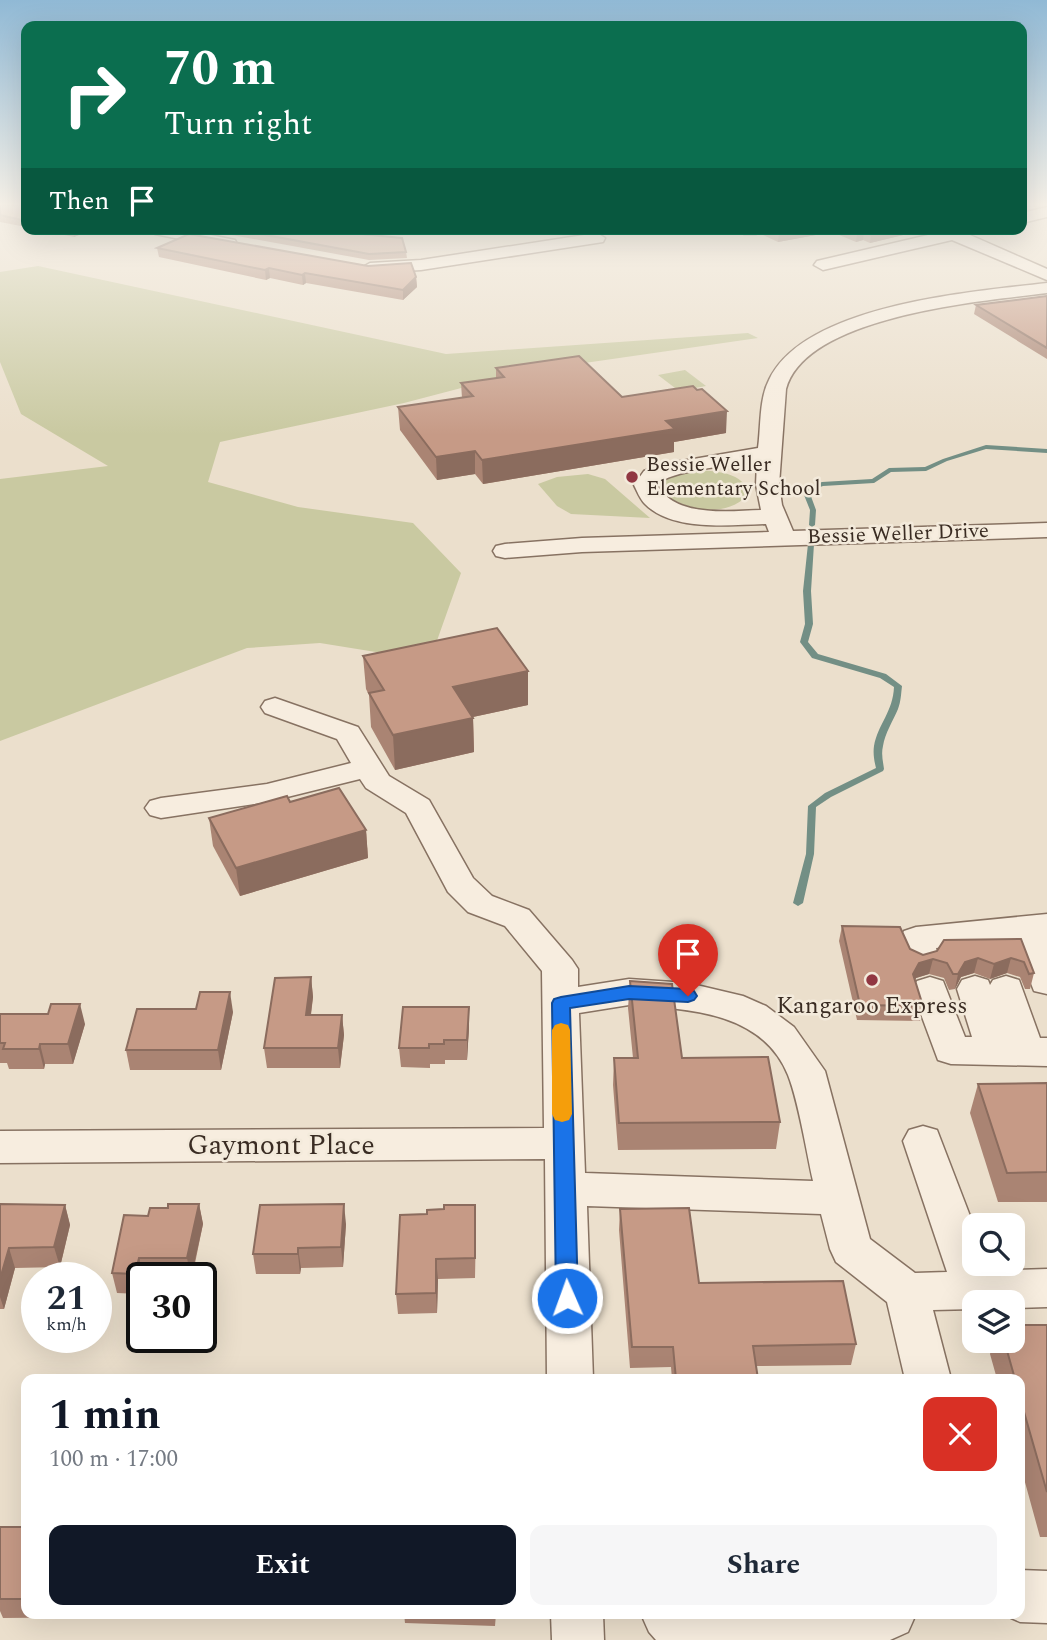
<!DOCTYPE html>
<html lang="en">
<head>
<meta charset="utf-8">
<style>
  :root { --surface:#fff; --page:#f6f6f7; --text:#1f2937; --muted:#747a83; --accent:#111827 }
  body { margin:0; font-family:Spectral,serif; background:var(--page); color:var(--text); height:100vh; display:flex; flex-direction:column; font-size:26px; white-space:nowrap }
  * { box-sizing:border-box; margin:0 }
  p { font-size:23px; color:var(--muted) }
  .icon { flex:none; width:38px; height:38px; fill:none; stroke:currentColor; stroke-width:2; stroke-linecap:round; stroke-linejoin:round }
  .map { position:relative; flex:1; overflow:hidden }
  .details { position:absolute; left:21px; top:1374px; width:1004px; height:245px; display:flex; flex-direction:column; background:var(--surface); border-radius:14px; box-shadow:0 7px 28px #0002 }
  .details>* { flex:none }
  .top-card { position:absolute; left:21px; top:21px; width:1006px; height:214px; border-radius:14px; box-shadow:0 7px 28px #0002; background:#0b6e4f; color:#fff; overflow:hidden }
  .buttons { position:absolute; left:962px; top:1213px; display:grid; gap:14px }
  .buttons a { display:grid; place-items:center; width:63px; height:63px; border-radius:14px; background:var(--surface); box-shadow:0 7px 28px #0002; font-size:35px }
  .speed { position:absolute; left:21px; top:1262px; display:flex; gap:14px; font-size:35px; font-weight:700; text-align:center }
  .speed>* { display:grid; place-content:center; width:91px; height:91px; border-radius:50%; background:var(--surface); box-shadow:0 7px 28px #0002; line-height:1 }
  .speed small { font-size:18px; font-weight:400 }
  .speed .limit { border:4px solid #111; border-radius:10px; background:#fff; color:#111 }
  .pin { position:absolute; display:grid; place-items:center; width:60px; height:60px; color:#fff; margin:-72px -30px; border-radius:50% 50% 50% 0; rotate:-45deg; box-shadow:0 0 7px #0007 }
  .pin .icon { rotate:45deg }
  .me { position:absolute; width:77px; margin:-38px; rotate:358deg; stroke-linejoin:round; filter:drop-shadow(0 0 5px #0008) }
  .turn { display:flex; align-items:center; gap:24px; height:147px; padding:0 28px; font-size:32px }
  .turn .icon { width:91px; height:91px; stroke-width:2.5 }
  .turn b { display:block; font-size:49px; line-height:60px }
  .then { display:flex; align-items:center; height:66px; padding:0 28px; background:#0003; gap:14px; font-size:26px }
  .round { display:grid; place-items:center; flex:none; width:74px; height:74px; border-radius:14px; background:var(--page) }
  .overview { display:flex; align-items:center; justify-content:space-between; height:119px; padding:0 28px }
  h1 { font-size:42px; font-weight:700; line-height:52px; color:var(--accent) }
  .button { display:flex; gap:14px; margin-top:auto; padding:14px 28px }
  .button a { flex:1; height:80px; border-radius:14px; background:var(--accent); color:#fff; font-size:28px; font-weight:700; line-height:80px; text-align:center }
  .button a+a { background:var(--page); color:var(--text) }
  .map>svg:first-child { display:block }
  .green { fill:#c9c9a1 }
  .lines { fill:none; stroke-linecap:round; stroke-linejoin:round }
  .stream { fill:#738f85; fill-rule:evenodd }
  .minor-casing { stroke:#877262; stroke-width:3 }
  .minor { fill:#f7eddf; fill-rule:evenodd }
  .wall { fill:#aa8473 }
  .shaded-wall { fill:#8b6c5e }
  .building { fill:#c69a86; stroke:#8b6c5e; stroke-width:2 }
  .route { fill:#1a73e8; stroke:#114b97; stroke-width:2 }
  .slow { fill:#f59e0b }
  .poi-dot { fill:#913742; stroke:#f3eadb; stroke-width:2.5 }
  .labels { text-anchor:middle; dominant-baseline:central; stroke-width:5; stroke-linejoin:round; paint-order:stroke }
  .far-poi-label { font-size:21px; fill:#3a2c23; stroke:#f3eadb; text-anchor:start }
  .far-street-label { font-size:21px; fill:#3a2c23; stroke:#f3eadb }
  .poi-label { font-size:24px; fill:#3a2c23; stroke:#f3eadb }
  .near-street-label { font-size:28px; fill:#3a2c23; stroke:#f3eadb }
</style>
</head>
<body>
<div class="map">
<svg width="1047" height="1640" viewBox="0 0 1047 1640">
  <rect width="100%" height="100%" fill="#ebdfcc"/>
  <g class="green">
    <polygon points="38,266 446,354 748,333 758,338 522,372 404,403 220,442 208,482 298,507 413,523 461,573 434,649 382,653 320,643 247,648 0,741 0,479 108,466 21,414 0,362 0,272"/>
    <polygon points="685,370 706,386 679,391 658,375"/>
    <path d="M696,470C713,471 749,472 747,496C723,519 685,510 661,492L660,486C668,473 682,473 696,470Z"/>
    <polygon points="588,474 605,479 650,518 571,514 557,506 538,484 557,477"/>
  </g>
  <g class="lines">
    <g class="stream">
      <polygon points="986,445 1047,449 1047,453 986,449 947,461 926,471 891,472 874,483 823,486 809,491 816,510 815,525 812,527 809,525 810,510 802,490 803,489 822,482 872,479 889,468 925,467 943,459"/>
      <path d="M811,542L814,544L811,591L813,624L808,642L818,654L886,674L902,686C901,694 901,701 898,709C893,721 885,733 883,746C881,754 883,761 884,769L883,771L831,797L816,807L814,854L803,903L798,906L793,903L806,854L808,806L825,793L876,768C874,760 873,753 874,746C878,724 893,712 894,687L880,678L812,658L800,642L805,624L803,591L808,544Z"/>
    </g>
    <defs>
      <g id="minor">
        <polygon points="1047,207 1047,217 1022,223 1022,213"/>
        <polygon points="147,229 181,229 235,240 237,244 229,249 155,234"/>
        <polygon points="743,229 765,229 756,234 744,234"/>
        <polygon points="943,229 984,229 970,235 1047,269 1047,280 952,240 823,270 814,265 817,261 941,232"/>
        <polygon points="597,233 605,238 603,242 421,270 370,273 361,268 370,263 421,260"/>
        <path d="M1047,283V293C984,301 806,315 786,389L779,485L782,505L793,531L1047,523V537L582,552L505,558L496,556L493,551L496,546L505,544L582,538L769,532L766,524C730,525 673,532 645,504C640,499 637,491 634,485L644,471L664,464L758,448C761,427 759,399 769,380C805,304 973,292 1047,283ZM757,462L756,485L761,510C728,511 676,518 657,485C669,470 735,465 757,462Z"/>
        <path d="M275,698L358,727L389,776L429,800L473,878L492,896L529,910L572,960L578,969V987L629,979L688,983L743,996L766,1006L794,1027L825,1071L870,1239L915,1273L947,1272L903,1141L909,1130L923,1126L937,1130L975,1229V1264H987L990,1271L1047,1269V1307L1013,1308V1302H975V1309L933,1310L951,1379H905L887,1302L836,1262L830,1249L821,1214L587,1206L593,1379H547L545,1159L0,1163V1131L544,1128L542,971L505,926L468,912L448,892L406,813L366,788L360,779L267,802L161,818L150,815L145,808L150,801L161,798L267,784L351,763L337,739L265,713L261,707L265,701ZM629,1005C687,1009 762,1011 788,1075C799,1103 806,1150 813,1181L585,1173L579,1013Z"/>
        <polygon points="1047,914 1047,994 1034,991 1014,940 936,948 938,955 933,963 921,967 909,963 899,939 904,931 916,927"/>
        <polygon points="975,976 988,980 990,985 993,980 1006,976 1019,980 1040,1038 1047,1038 1047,1066 951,1064 938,1060 912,990 917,981 930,977 943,981 965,1037 972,1037 957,989 962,980"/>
        <polygon points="1020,1570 1047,1571 1047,1623 1020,1622 1002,1614 1020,1614"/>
        <polygon points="551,1614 603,1614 604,1640 552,1640"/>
        <polygon points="641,1614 916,1614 908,1632 890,1640 656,1640 649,1632"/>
      </g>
    </defs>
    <use href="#minor" class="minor-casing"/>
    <use href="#minor" class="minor"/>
  </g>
  <g class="wall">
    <polygon points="0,205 26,205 26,227 0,222"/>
    <polygon points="35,229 93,229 74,237"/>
    <polygon points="215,229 325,229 406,252 407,258 369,260 215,232"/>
    <polygon points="761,229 928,229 870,243 863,240 856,242 832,232 778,242 761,234"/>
    <polygon points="157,248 416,277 417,287 403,300 306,283 303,285 270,278 266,280 159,257"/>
    <polygon points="1047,296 1047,359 974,314 976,305"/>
    <polygon points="496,368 622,397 726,433 674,442 674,452 483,484 475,474 437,480 400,430 398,407 462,398 461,383 496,378"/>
    <polygon points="363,656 528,705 473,717 474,752 395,770 371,727 369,695 366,689"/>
    <polygon points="290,802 366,830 368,858 240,896 213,846 209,818"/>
    <polygon points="842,926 923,955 1021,939 1034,973 1030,989 1025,989 1020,977 1007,973 990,979 974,973 961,977 955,989 949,990 944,978 929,974 916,978 915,980 923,1006 920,1021 857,1020 839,941"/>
    <polygon points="311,977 313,997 311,1015 342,1015 344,1035 340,1068 267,1068 264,1048"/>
    <polygon points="630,981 682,1058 780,1122 776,1149 618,1150 613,1085 614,1058 633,1058 628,1008"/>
    <polygon points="469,1007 469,1027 467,1060 445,1060 445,1064 430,1064 430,1068 401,1067 399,1048"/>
    <polygon points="233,1012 221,1070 130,1070 126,1050"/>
    <polygon points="0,1014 85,1024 73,1064 45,1064 44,1069 9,1069 7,1063 0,1063"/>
    <polygon points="1047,1083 1047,1202 998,1202 970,1113 978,1084"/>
    <polygon points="0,1204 65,1205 70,1225 60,1267 15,1268 4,1309 0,1309"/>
    <polygon points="199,1204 203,1224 192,1278 142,1278 142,1287 140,1294 117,1293 112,1273 148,1216 168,1208"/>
    <polygon points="620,1209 699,1283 856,1344 851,1365 756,1366 758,1379 672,1379 671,1367 630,1368 619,1230"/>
    <polygon points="346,1224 343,1267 301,1268 300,1274 256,1274 253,1254"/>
    <polygon points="476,1225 475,1278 438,1279 437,1313 398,1314 396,1294"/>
    <polygon points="1047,1325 1047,1537 1040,1537 1020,1464 1020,1379 997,1379 990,1354 994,1340 1013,1340"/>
    <polygon points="0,1527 26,1527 26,1614 118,1614 118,1617 3,1618 0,1611"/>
    <polygon points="322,1614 362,1614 323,1615"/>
    <polygon points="404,1614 496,1614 495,1626 405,1623"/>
  </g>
  <g class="shaded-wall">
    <polygon points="75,229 93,229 74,237 73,230"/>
    <polygon points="806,229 833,229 832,232 778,242 779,234"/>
    <polygon points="895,229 928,229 870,243 871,235"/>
    <polygon points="864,232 863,240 856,242 857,234"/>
    <polygon points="269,268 270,278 266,280 265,270"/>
    <polygon points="305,273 306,283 303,285 302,275"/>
    <polygon points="416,277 417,287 403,300 403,290"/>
    <polygon points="727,411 726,433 674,442 674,452 483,484 482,460 666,421"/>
    <polygon points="475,451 475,474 437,480 436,457"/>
    <polygon points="528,671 528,705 454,721 453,687"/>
    <polygon points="473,718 474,752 395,770 393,735"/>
    <polygon points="366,830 368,858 240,896 236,868"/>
    <polygon points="978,958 974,973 961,977 955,989 958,974 965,962"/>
    <polygon points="1011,958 1007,973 990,979 994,964"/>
    <polygon points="933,959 929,974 916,978 910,989 913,974 919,963"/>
    <polygon points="311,977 313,997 308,1035 306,1015"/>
    <polygon points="230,992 233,1012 221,1070 218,1050"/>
    <polygon points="80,1004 85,1024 73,1064 68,1044"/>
    <polygon points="469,1007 469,1027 467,1060 467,1040"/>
    <polygon points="342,1015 344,1035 340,1068 338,1048"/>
    <polygon points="40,1044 45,1064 44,1069 39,1049"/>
    <polygon points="199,1204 203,1224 191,1278 187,1258"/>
    <polygon points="344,1204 346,1224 343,1267 341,1247"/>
    <polygon points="65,1205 70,1225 60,1267 54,1247"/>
    <polygon points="9,1248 15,1268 4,1309 0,1297 0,1279"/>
    <polygon points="298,1248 301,1268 300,1274 298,1254"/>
    <polygon points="139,1258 144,1278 142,1278 142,1287 140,1294 135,1274"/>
    <polygon points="436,1259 438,1279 437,1313 436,1293"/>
  </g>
  <g class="building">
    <polygon points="0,205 26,205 26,221 0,215"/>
    <polygon points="233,229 325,229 341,232 402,238 406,252 369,254"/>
    <polygon points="767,229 806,229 779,234"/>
    <polygon points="846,229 895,229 871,235 864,232 857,234"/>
    <polygon points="189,234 368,266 411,263 416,277 403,290 305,273 302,275 269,268 265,270 157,248"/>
    <polygon points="1047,296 1047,348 976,305"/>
    <polygon points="579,356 622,397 693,386 697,390 702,389 727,411 666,421 675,429 482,460 475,451 436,457 398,407 473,396 461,383 504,377 496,368"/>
    <polygon points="497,628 528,671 453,687 473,718 393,735 369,693 384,690 363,656"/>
    <polygon points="339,788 366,830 236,868 209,818 287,796 290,802"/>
    <polygon points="842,926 900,927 910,949 923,955 937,951 944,940 1021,939 1034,973 1029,974 1024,962 1011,958 994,964 978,958 965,962 958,974 953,974 947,963 933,959 919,963 913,974 923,1006 860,1005"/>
    <polygon points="311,977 306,1015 342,1015 338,1048 264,1048 275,978"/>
    <polygon points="630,981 672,984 682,1058 768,1057 780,1122 619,1123 614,1058 638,1058"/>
    <polygon points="200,992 230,992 218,1050 126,1050 137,1009 196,1009"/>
    <polygon points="51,1004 80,1004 68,1044 40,1044 39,1049 3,1049 5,1043 0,1043 0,1014 48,1014"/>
    <polygon points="403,1007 469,1007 467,1040 444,1040 444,1044 429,1044 429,1048 399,1048"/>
    <polygon points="1047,1083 1047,1172 1007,1173 978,1084"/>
    <polygon points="0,1204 65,1205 54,1247 9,1248 0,1279"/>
    <polygon points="168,1204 199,1204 187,1258 139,1258 135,1274 112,1273 124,1215 148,1216 150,1208 168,1208"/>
    <polygon points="344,1204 341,1247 298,1248 298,1254 253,1254 260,1205"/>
    <polygon points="444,1205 475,1205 475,1258 436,1259 436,1293 396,1294 400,1215 427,1214 427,1210 444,1209"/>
    <polygon points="689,1208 699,1283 843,1281 856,1344 753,1346 758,1379 676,1379 673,1347 632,1347 620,1209"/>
    <polygon points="1013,1325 1047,1325 1047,1492 1020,1398 1020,1379 1015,1379 1004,1340 1013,1340"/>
    <rect x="0" y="1527" width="26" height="72"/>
  </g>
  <linearGradient id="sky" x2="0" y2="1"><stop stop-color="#90b9d5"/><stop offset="0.47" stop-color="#f6f1e8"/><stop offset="1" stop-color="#f6f1e8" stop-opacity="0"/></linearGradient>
  <rect width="1047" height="435" fill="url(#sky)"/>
  <polygon class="route" points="629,986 688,989 694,991 697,996 694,1000 688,1002 629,999 570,1008 578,1298 575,1304 567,1307 559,1304 556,1298 552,1003 554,999 561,997"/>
  <polygon class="slow" points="561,1023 568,1025 570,1030 572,1114 569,1120 562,1122 555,1120 552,1114 552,1030 555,1025"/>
  <g class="poi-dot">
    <circle cx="632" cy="477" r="7"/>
    <circle cx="872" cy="980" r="7"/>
  </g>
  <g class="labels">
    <g class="far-poi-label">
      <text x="646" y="465">Bessie Weller<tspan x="646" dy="24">Elementary School</tspan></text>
    </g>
    <g class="far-street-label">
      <text transform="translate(898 534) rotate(-2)">Bessie Weller Drive</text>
    </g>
    <g class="poi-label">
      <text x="872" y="1006">Kangaroo Express</text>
    </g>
    <g class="near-street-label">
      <text x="281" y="1145">Gaymont Place</text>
    </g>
  </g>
</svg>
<div class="buttons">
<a><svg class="icon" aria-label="search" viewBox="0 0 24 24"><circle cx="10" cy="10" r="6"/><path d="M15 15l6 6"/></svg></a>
<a><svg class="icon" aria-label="layers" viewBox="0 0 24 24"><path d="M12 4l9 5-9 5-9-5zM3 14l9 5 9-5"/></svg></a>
</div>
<div class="speed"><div>21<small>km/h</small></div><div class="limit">30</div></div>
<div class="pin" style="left:688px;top:996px;background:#d93025"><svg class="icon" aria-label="arrive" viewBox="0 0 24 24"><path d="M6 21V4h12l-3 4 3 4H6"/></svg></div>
<svg class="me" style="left:567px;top:1298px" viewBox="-20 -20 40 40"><circle r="17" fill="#1a73e8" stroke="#fff" stroke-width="3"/><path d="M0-11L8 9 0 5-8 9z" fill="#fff"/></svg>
<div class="top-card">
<div class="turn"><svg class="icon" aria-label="right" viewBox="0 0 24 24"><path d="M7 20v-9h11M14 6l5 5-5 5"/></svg><div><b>70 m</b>Turn right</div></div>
<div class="then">Then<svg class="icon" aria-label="arrive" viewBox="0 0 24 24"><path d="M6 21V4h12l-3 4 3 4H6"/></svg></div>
</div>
<section class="details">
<div class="overview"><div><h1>1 min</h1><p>100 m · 17:00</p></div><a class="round" style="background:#d93025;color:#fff"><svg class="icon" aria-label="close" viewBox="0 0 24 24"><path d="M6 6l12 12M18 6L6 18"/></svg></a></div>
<div class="button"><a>Exit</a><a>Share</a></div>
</section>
</div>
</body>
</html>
